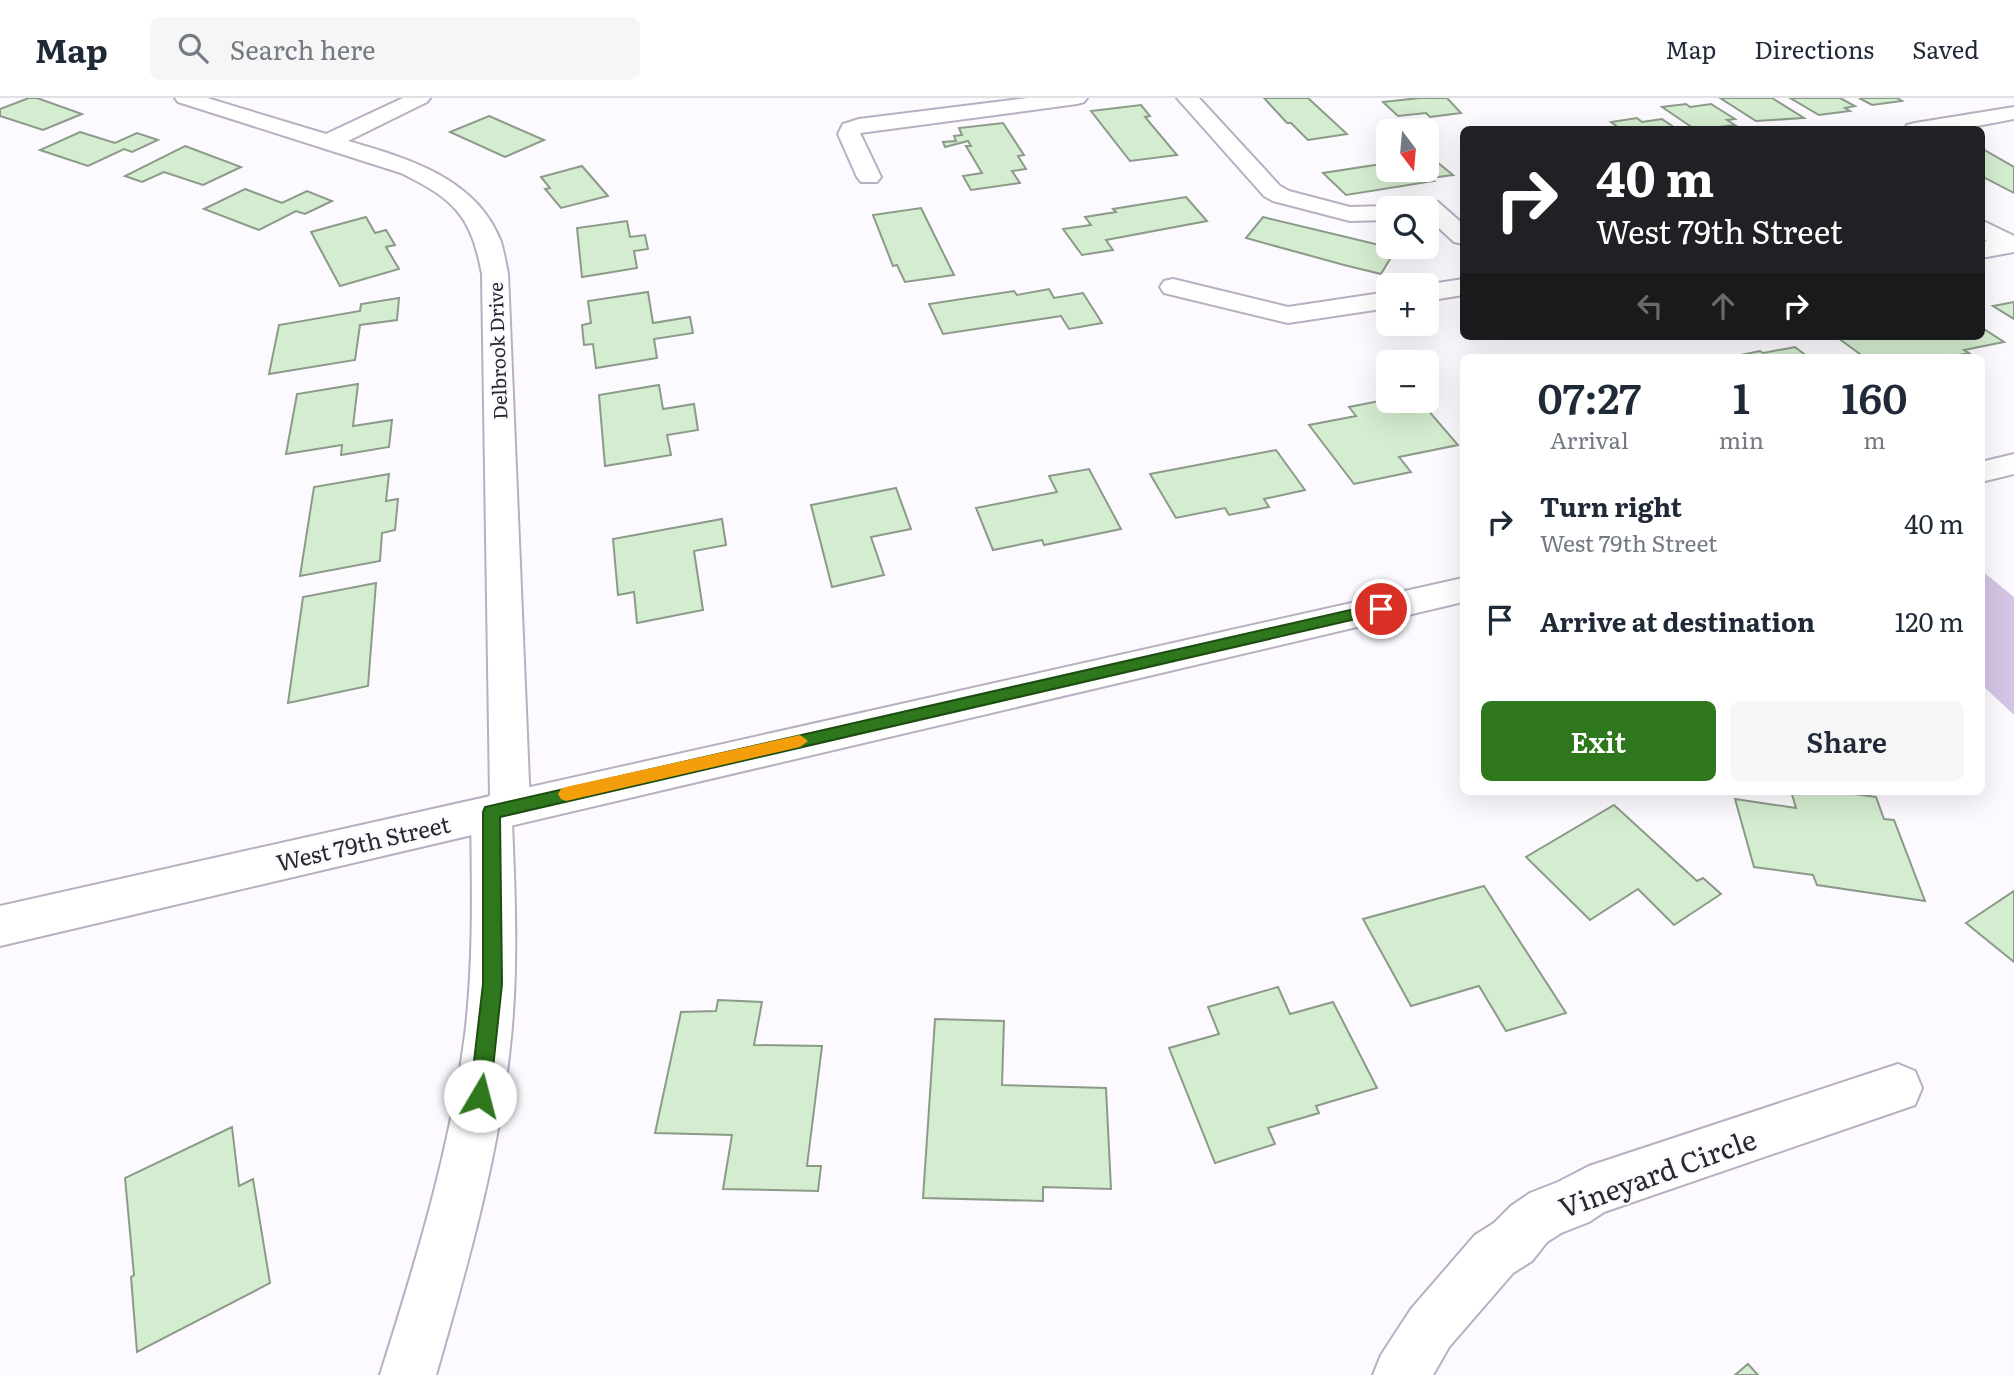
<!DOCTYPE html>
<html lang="en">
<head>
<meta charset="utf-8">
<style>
  :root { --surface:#fff; --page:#f6f6f7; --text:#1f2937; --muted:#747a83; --line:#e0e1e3; --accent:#2e771c }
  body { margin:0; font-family:Literata,serif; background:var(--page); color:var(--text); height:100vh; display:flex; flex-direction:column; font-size:26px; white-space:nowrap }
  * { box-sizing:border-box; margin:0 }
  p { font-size:23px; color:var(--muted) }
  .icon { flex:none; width:38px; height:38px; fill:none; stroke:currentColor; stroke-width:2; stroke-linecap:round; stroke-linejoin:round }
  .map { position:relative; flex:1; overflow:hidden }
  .drawer { position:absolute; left:1460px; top:256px; width:525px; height:441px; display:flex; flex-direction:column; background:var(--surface); border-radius:10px; box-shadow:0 7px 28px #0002 }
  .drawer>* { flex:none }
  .top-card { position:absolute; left:1460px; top:28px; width:525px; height:214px; border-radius:10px; box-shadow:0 7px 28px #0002; background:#202124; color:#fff; overflow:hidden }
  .needle { width:46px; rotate:164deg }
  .tools { position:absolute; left:1376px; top:21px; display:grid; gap:14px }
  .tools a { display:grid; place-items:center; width:63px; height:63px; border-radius:10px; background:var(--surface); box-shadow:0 7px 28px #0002; font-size:35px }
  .pin { position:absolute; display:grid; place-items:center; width:60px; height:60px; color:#fff; margin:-30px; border:4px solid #fff; border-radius:50%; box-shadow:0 2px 7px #0007 }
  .me { position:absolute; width:77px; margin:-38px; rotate:8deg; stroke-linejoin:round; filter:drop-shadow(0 0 5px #0008) }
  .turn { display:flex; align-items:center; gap:24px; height:147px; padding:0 21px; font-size:32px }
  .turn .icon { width:91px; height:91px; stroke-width:2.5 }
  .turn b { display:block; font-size:49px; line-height:60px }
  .lanes { display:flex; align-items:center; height:66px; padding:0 21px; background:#0003; justify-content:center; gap:35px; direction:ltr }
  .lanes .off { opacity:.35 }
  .eta { display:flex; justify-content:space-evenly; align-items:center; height:119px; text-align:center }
  .eta b { font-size:42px; font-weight:600; line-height:49px }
  .primary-button { display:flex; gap:14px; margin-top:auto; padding:14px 21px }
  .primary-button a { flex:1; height:80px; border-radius:10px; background:var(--accent); color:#fff; font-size:28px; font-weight:600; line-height:80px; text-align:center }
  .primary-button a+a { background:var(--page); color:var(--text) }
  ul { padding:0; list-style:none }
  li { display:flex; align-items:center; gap:21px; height:98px; padding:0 21px }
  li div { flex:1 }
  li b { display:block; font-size:26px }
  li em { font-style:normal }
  header { display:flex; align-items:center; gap:42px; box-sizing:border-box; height:98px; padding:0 35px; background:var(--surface); border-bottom:2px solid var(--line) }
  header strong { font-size:33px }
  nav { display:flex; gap:38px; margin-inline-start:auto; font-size:24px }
  .search { width:490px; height:63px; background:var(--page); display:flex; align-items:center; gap:18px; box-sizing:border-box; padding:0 24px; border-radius:10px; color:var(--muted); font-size:26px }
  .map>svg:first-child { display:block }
  .green { fill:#d4c5e4 }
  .building { fill:#d4eccf; stroke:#8c9b89; stroke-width:2 }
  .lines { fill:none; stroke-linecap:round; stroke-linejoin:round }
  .street-casing { stroke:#b8afc3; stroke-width:4 }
  .secondary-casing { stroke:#b8afc3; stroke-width:4 }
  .street { fill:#fff; fill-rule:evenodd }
  .secondary { fill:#fff; fill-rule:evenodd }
  .route { fill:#2e771c; stroke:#1e4d12; stroke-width:2 }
  .slow { fill:#f59e0b }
  .labels { text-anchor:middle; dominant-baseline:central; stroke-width:5; stroke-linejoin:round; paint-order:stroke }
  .far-street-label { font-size:19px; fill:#2a272f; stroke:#fcfafe }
  .street-label { font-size:23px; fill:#2a272f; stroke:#fcfafe }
  .near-street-label { font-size:28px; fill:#2a272f; stroke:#fcfafe }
</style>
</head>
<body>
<header>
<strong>Map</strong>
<div class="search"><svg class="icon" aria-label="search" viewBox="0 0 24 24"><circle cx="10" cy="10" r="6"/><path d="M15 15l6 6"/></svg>Search here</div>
<nav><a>Map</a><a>Directions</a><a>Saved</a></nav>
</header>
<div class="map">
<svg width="2014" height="1277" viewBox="0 0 2014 1277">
  <rect width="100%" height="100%" fill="#fcfafe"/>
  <polygon class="green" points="1981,472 2014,499 2014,617 1981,586"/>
  <g class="building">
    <polygon points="29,0 37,0 82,16 43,32 0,18 0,11"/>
    <polygon points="1264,0 1308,0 1347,36 1308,42 1291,25 1287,25"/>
    <polygon points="1420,0 1447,0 1461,15 1430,19 1426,15 1398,18 1383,4"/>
    <polygon points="1720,0 1772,0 1804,20 1756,23"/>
    <polygon points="1790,0 1840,0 1855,8 1845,10 1850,13 1819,17"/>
    <polygon points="1859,0 1897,0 1902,3 1872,7"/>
    <polygon points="1686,6 1690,9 1711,6 1735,21 1727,22 1735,27 1696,32 1662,9"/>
    <polygon points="1141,7 1150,18 1145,19 1177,57 1130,63 1091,13"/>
    <polygon points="489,18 544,42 505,59 450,34"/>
    <polygon points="1637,20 1642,24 1662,21 1678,32 1622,32 1611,24"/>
    <polygon points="1003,25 1024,57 1018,58 1026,71 1012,73 1020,85 971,92 963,78 982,75 966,48 971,48 968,43 945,49 943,44 956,43 954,38 962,37 959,30"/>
    <polygon points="80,34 115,45 137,35 158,42 132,54 124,51 88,68 40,52"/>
    <polygon points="185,48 241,69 203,87 164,74 142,84 125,78"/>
    <polygon points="1981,50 2014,69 2014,95 1981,78"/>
    <polygon points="1426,55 1453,77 1430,80 1434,83 1346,97 1323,75 1388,65 1388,72 1426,72"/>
    <polygon points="582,68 608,98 561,110 545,91 550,90 541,79"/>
    <polygon points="245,91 282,105 307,93 332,103 305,116 296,113 259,132 204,111"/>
    <polygon points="1186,99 1207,123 1106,142 1113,152 1082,157 1063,131 1091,127 1085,119 1116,114 1113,111"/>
    <polygon points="921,110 954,177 905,184 897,167 893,168 873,117"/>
    <polygon points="366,119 375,135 386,132 395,147 386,149 399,171 340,188 311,134"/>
    <polygon points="1263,119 1396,151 1381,176 1344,167 1246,140"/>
    <polygon points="627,123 630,139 645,137 648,151 634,153 637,170 582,179 577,130"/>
    <polygon points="1049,191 1054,200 1083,195 1102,225 1069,231 1061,218 943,236 929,206 1014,193 1017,197"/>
    <polygon points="648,194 653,225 690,219 693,235 654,241 657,260 596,270 593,246 584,247 582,227 591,225 588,203"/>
    <polygon points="399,200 397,222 360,227 355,262 269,276 279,227 360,213 361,206"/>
    <polygon points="2014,204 2014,221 1993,208"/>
    <polygon points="1981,229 2004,244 1964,252 1969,255 1948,259 1864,259 1838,240 1981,238"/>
    <polygon points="1795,249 1808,259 1731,259 1760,253 1763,255"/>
    <polygon points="358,286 353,328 392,322 389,349 341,357 342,347 286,356 297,296"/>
    <polygon points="659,287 663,311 694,306 698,332 667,337 671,357 605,368 599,297"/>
    <polygon points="1379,303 1386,312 1422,305 1458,347 1399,359 1411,374 1354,386 1309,327 1356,318 1349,309"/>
    <polygon points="1276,352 1305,392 1264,401 1269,409 1229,417 1225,410 1176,420 1150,376"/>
    <polygon points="1089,371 1121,431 1044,447 1042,442 993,452 976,410 1057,394 1049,378"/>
    <polygon points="389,376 386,403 398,401 395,432 382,435 380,463 300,478 314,389"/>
    <polygon points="896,390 911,431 871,439 884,477 832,489 811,407"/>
    <polygon points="722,421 726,447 694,453 703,512 637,525 634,494 618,497 613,441"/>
    <polygon points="376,485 368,588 288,605 303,499"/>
    <polygon points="1791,693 1832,693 1876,699 1884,721 1894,722 1925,803 1817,787 1813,777 1754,769 1735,701 1796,710"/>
    <polygon points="1614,707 1697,783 1703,780 1721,796 1674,827 1638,791 1590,822 1526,759"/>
    <polygon points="1484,788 1566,915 1506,933 1479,888 1411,908 1363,821"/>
    <polygon points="2014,793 2014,864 1966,825"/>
    <polygon points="1278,889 1290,916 1333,904 1377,990 1316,1008 1319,1015 1268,1030 1275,1046 1215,1065 1169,950 1219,936 1208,909"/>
    <polygon points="718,902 762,904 754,947 822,948 807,1068 821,1068 818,1093 723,1091 732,1037 655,1035 681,914 716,913"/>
    <polygon points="935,921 1004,923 1002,987 1106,990 1111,1091 1043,1089 1043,1103 923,1100"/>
    <polygon points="232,1029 239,1088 253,1081 270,1185 137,1254 131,1179 134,1177 125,1080"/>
    <polygon points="1748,1266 1758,1277 1735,1277"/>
  </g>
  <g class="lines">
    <defs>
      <g id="street">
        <path d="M175,0H207L326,36L403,0H430L427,4L348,43C407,60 477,80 501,144C504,154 506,166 508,176L530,709L524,721L512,725C515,796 518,868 511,939C500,1054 468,1166 436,1277H380C415,1166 450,1053 465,937C474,863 472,788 471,714L477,702L490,698L482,176C471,117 454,101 401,75L178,4Z"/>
        <polygon points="1028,0 1087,0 1084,4 1077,6 860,35 881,79 877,84 861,84 857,79 838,36 843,26 859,21"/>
        <polygon points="1177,0 1199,0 1280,88 1289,93 1350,109 1388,108 1397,110 1388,110 1388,122 1350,123 1273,103 1264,98"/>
        <polygon points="2014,9 2014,21 1956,32 1904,32 1907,27 1915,25"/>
        <polygon points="1430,102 1438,104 1463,126 1463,146 1454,144 1426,118 1426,110 1418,109 1422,104"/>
        <polygon points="1981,122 2014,138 2014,154 1981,160 1981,144 1987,143 1981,139"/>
        <polygon points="1173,181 1288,209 1388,194 1388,210 1288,225 1164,195 1160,189 1164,183"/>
        <polygon points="1463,181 1463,197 1426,203 1425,187"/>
        <polygon points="1898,966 1915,973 1922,990 1915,1007 1604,1114 1589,1124 1561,1135 1547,1144 1532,1163 1513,1175 1449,1249 1433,1277 1373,1277 1381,1257 1411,1211 1475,1137 1494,1125 1511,1108 1530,1095 1558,1084 1589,1068"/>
      </g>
      <g id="secondary">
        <polygon points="2014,356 2014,376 1981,384 1981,364"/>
        <polygon points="1463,480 1463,504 0,848 0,808"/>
      </g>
    </defs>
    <use href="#street" class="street-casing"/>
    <use href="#secondary" class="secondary-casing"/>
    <use href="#street" class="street"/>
    <use href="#secondary" class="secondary"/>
  </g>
  <polygon class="route" points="1381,505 1386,507 1389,511 1386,514 500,719 502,886 490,998 487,1005 480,1008 473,1005 470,998 483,886 483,714 485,709"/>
  <polygon class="slow" points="800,637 808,643 800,649 566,703 561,701 558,696 561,691 566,689"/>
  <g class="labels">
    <g class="far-street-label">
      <text transform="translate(497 253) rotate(-92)">Delbrook Drive</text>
    </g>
    <g class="street-label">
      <text transform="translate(363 744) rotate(-13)">West 79th Street</text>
    </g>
    <g class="near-street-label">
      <text transform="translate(1657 1074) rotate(-20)">Vineyard Circle</text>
    </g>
  </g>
</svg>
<div class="tools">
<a><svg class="needle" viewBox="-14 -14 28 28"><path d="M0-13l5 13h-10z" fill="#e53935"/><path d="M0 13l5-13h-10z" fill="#747a83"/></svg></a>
<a><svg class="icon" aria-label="search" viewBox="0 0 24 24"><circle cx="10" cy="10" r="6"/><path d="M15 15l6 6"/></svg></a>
<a>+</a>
<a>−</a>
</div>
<div class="pin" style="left:1381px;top:511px;background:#d93025"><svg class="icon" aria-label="arrive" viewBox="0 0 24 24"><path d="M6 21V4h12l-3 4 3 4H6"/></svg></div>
<svg class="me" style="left:480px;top:998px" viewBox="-20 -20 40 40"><circle r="19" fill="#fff"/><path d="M0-13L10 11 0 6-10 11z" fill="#2e771c"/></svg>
<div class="top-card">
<div class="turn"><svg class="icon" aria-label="right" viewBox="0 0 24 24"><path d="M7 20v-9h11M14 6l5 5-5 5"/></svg><div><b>40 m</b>West 79th Street</div></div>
<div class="lanes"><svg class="icon off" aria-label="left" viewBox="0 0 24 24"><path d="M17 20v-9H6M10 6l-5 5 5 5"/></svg><svg class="icon off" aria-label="ahead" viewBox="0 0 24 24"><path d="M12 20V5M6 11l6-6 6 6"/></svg><svg class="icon" aria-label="right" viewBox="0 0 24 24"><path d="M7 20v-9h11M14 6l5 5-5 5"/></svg></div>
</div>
<section class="drawer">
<div class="eta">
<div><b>07:27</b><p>Arrival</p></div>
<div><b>1</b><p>min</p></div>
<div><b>160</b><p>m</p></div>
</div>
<ul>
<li><svg class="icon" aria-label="right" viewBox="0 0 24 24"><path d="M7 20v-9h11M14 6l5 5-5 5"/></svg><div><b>Turn right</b><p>West 79th Street</p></div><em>40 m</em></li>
<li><svg class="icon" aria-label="arrive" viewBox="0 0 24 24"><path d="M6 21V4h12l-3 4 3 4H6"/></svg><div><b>Arrive at destination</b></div><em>120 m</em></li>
</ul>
<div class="primary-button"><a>Exit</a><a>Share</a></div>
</section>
</div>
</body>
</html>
